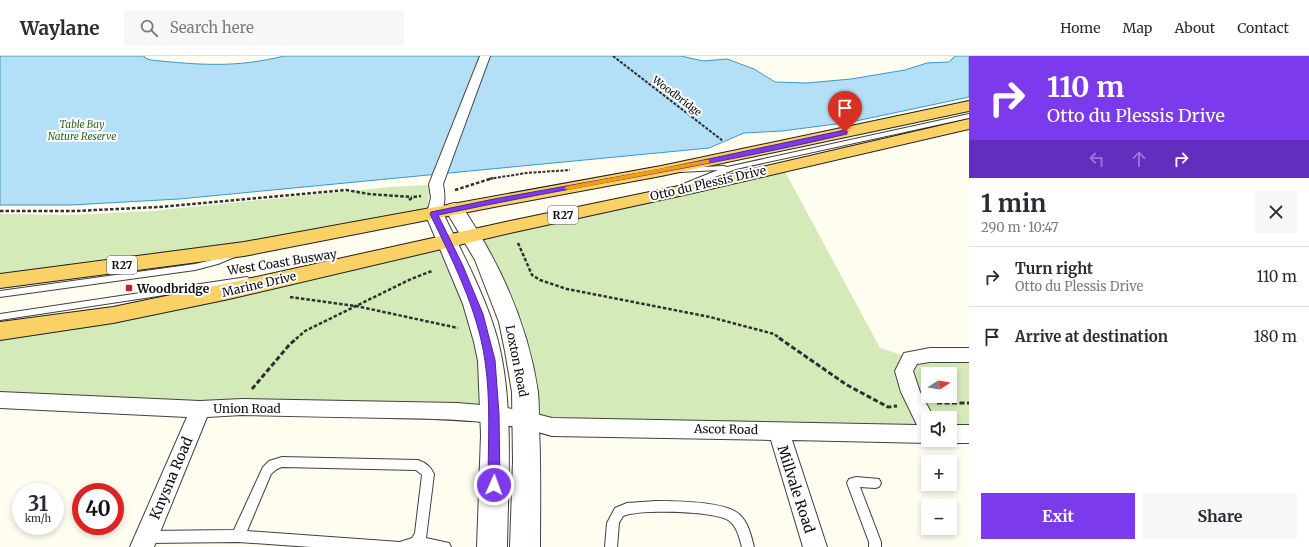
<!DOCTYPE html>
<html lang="en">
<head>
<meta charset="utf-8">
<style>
  :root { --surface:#fff; --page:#f7f7f7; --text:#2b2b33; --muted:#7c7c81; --line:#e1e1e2; --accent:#7c3aed }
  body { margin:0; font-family:Merriweather,serif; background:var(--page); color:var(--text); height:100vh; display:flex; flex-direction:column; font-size:15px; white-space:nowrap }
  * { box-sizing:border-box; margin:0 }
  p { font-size:13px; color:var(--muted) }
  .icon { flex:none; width:22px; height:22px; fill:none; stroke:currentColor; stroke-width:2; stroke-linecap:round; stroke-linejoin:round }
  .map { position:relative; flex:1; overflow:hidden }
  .drawer { display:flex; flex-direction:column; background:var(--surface); width:340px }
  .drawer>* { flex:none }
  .banner { background:#7c3aed; color:#fff; overflow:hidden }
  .needle { width:26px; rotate:78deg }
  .fabs { position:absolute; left:921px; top:311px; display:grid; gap:8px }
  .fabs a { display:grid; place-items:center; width:36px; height:36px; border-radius:0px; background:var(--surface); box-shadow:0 2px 6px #0003; font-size:20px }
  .speed { position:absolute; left:12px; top:427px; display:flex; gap:8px; font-size:20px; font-weight:700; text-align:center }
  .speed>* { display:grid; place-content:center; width:52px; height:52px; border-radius:50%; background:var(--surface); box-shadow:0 2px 6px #0003; line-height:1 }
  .speed small { font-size:10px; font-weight:400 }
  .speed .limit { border:6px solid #d22; background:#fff; color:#111 }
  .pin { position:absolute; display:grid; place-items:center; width:34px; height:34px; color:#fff; margin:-41px -17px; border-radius:50% 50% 50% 0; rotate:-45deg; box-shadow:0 0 4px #0007 }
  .pin .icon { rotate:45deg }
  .me { position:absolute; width:44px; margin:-22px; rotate:2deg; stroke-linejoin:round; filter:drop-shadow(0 0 3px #0008) }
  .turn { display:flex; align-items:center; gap:14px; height:84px; padding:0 12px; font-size:18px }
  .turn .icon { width:52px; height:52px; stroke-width:2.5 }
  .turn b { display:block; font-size:28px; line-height:34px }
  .lanes { display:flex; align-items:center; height:38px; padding:0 12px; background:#0003; justify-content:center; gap:20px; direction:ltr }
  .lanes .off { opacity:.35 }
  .round { display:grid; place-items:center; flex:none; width:42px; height:42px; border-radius:0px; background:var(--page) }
  .headline { display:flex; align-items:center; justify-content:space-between; height:68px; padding:0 12px }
  h1 { font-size:24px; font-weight:700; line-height:30px }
  .primary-button { display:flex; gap:8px; margin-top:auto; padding:8px 12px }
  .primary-button a { flex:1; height:46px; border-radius:0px; background:var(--accent); color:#fff; font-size:16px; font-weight:700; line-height:46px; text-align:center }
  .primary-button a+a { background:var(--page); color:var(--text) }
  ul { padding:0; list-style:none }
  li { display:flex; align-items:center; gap:12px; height:60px; padding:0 12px; border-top:1px solid var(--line) }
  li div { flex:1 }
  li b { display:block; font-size:15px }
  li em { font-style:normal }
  header { display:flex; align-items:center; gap:24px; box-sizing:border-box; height:56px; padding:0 20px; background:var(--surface); border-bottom:1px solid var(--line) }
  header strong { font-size:19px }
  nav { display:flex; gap:22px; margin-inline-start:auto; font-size:14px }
  .search { width:280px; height:36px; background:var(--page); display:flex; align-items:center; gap:10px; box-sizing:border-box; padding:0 14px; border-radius:0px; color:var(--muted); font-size:15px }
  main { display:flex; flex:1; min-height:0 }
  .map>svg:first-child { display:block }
  .green { fill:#d4eab8; fill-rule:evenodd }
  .water { fill:#b4e0f7; stroke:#3998cf }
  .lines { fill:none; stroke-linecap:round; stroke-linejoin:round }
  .service-casing { stroke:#414141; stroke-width:2 }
  .minor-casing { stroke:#414141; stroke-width:2 }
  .tertiary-casing { stroke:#414141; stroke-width:2 }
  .primary-casing { stroke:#1f1f1f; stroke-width:2 }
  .path-far2 { stroke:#303030; stroke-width:2; stroke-dasharray:3 1.5; stroke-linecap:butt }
  .path-far1 { stroke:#303030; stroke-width:2.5; stroke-dasharray:3.5 2; stroke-linecap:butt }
  .path { stroke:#303030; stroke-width:3; stroke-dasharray:5 2.5; stroke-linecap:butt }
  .service { fill:#fff; fill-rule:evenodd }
  .minor { fill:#fff; fill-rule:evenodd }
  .tertiary { fill:#fff; fill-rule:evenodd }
  .primary { fill:#fad165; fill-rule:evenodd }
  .route { fill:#7c3aed; stroke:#51269a }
  .slow { fill:#f59e0b }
  .poi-dot { fill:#c12430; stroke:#fff; stroke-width:1.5 }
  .labels { text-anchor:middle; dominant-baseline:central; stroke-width:4; stroke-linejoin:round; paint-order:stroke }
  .far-street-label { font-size:10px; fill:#0e0e0e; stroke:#fff }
  .far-park-label { font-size:10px; font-style:italic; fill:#2f671d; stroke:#fff }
  .shield { fill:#fff; stroke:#565656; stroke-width:1 }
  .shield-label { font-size:11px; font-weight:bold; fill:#0e0e0e }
  .street-label { font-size:12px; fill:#0e0e0e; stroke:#fff }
  .poi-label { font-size:12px; font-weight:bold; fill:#0e0e0e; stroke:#fff; text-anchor:start }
  .near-street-label { font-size:14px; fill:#0e0e0e; stroke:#fff }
</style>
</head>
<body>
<header>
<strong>Waylane</strong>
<div class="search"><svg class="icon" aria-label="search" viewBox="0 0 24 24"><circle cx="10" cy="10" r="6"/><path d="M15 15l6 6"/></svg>Search here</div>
<nav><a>Home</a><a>Map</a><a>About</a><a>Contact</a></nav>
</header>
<main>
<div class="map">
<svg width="969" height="491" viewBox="0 0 969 491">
  <rect width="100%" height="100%" fill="#fffcf0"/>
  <g class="green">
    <path d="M782,110L880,292L911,302L969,299V378H950V362H928V378L525,363V336L470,180ZM928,318H950V340H928Z"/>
    <polygon points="429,129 428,154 403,162 80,214 0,222 0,158 73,159 152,155 390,131"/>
    <polygon points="446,186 459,210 494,358 0,344 0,275"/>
  </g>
  <path class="water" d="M0,0H144L145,2L151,4C200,9 236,12 284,0H681L703,5L727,3L754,13L775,26L807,27L851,23L905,14L927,7L949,6L955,0H969V41L851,66L782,75L744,77L709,92L179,143L71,149H0Z"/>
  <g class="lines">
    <defs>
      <g id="service">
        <polygon points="969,58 969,62 736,113 678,135 675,135 671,133 718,114 681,116 677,114 678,112 724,110 727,111"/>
        <polygon points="234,195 238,198 237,200 218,208 195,214 0,241 0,235 195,208 212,204"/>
        <polygon points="247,221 251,224 250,226 0,264 0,258"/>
        <path d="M282,401L418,404C426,407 430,410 434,418L426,482L449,487L451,491H311L238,486L147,487L143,485L141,481L143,477L147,475L234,474L263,411L269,405ZM282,411L416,414L422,419L415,477L412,482L400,486L247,475L271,418L277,413Z"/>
        <polygon points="856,421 879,423 881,427 879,431 875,432 860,431 881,486 881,491 869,491 869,486 847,427 849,423"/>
        <path d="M656,445C675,445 724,445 739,458C748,466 751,479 754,491H742C739,481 737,470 728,464C713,455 640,453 623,460L619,467L617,491H605L607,467L615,452L627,447Z"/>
      </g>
      <g id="minor">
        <path d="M480,0H490L443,128C445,139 446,150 439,160L434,161L429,160L427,157L431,142L429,128Z"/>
        <path d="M930,292H969V306H930L917,308L913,315L920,336L934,362H928V384H935L928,387L792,384L827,491H803L771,384L552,380C497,363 445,363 389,362C340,361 291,360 242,359L207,361L154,491H130L187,361L0,352V336L200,345L242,343L457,347L494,350L525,355L552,362L917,369L901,336L895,315L904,297Z"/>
        <polygon points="950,369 969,369 969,387 950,387 943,384 950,384"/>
      </g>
      <g id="tertiary">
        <path d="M454,147L461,149C499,205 528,268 538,336C539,348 539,360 539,372C541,412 540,451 540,491H510L513,405L512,336L505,295L499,266L475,204L445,153L447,149Z"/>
        <path d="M434,151L441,153L443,157C463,199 486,240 498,285C514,347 508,427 507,491H477L481,379L478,305L474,286L463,248L425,157L427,153Z"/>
      </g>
      <g id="primary">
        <polygon points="969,45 969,55 661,120 494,151 244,200 0,232 0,218 244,186 661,110"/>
        <polygon points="969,63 969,73 693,137 510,177 229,243 113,267 0,284 0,266 113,251 229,227 510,165 693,127"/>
      </g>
    </defs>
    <use href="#service" class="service-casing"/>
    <use href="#minor" class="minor-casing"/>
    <use href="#tertiary" class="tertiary-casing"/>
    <use href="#primary" class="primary-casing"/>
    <g class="path-far2">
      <polyline points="613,0 723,85"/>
      <polyline points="489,123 526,117 570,114"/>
    </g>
    <g class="path-far1">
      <polyline points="455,134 493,122"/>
      <polyline points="409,144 413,141 421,140"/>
      <polyline points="0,155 75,155 159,151 346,134 369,138 412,141"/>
      <polyline points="518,187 532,219 540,224 567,233 710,261 774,278 781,283"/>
      <polyline points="290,241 356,250 458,272"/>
      <polyline points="296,283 305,275 411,223 432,215"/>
    </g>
    <g class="path">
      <polyline points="779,282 847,329 888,351 897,350"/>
      <polyline points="252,333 290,288 297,282"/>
      <polyline points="937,347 969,347"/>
    </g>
    <use href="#service" class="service"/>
    <use href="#minor" class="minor"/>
    <use href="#tertiary" class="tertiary"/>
    <use href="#primary" class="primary"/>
  </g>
  <path class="route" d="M845,74L847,75V78C712,110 574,130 438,159L463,210L483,258L495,304L499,358L500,429L498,433L494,435L490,433L488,429C488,388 491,345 485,305C478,254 452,203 430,158L431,156L494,143L661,113Z"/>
  <polygon class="slow" points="706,104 709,104 709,107 568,134 564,132 568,130"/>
  <rect class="poi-dot" x="125" y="228" width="8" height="8" rx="2"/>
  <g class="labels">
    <g class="far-street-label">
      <text transform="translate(677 40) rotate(37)">Woodbridge</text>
    </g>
    <g class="far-park-label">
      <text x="82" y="68">Table Bay<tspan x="82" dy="12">Nature Reserve</tspan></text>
    </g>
    <g class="shield">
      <rect x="548" y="150" width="30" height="18" rx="3"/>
      <rect x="107" y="200" width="30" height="18" rx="3"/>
    </g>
    <g class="shield-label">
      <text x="563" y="159">R27</text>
      <text x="122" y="209">R27</text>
    </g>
    <g class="street-label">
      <text transform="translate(708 127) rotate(-13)">Otto du Plessis Drive</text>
      <text transform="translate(282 206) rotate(-9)">West Coast Busway</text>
      <text transform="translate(259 228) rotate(-13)">Marine Drive</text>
      <text transform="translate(517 305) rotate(79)">Loxton Road</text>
      <text x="247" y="352">Union Road</text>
      <text transform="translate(726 373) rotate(1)">Ascot Road</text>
    </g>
    <g class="poi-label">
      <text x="137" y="232">Woodbridge</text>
    </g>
    <g class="near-street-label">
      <text transform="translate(171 422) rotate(-67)">Knysna Road</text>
      <text transform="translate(796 433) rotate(72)">Millvale Road</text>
    </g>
  </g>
</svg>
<div class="fabs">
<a><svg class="needle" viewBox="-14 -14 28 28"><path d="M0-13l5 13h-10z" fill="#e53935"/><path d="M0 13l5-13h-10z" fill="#7c7c81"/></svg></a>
<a><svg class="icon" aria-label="sound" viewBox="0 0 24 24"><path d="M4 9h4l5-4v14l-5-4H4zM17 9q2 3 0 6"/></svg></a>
<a>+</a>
<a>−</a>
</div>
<div class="speed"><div>31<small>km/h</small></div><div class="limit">40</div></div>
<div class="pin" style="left:845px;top:76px;background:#d93025"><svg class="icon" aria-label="arrive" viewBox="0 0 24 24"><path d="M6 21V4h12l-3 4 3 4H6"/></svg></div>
<svg class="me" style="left:494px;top:429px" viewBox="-20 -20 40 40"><circle r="17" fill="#7c3aed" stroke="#fff" stroke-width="3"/><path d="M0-11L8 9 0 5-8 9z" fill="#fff"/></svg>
</div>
<section class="drawer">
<div class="banner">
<div class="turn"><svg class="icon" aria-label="right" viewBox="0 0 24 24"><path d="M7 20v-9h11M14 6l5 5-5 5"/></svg><div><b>110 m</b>Otto du Plessis Drive</div></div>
<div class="lanes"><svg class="icon off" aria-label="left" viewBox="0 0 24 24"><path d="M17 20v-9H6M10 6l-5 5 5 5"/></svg><svg class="icon off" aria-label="ahead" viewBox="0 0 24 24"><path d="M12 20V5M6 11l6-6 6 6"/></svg><svg class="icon" aria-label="right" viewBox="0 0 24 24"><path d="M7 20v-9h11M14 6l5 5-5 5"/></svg></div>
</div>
<div class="headline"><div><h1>1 min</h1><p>290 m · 10:47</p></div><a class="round"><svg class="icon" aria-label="close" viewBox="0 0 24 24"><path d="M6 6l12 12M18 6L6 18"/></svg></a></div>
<ul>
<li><svg class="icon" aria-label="right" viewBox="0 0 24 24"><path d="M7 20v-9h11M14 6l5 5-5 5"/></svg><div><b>Turn right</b><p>Otto du Plessis Drive</p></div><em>110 m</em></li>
<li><svg class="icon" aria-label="arrive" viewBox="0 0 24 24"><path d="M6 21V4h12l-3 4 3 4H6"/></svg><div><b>Arrive at destination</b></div><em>180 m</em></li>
</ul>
<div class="primary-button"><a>Exit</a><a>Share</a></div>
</section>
</main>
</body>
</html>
